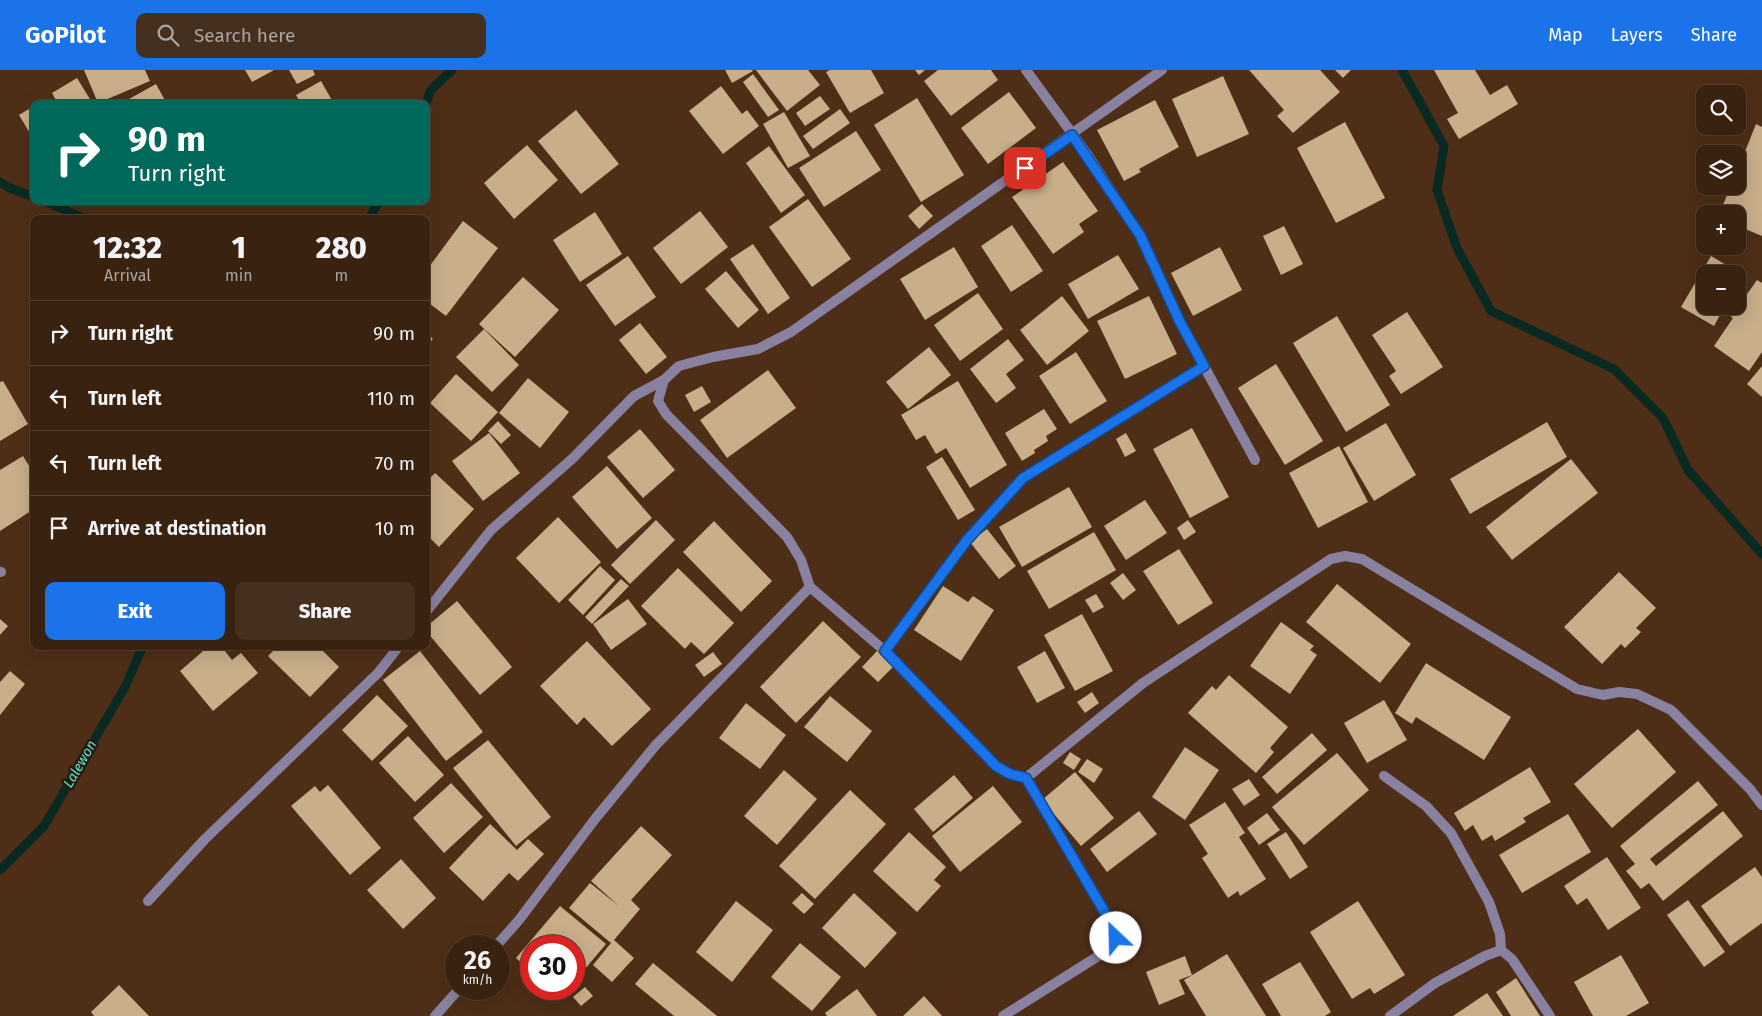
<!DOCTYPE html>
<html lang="en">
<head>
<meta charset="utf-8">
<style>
  :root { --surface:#3a2211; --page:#452f1f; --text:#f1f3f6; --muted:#aba49f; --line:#543f31; --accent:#1a73e8 }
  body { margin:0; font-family:"Fira Sans",sans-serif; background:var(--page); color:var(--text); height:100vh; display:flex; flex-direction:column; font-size:19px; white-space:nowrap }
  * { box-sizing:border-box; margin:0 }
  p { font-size:16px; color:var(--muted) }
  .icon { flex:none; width:28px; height:28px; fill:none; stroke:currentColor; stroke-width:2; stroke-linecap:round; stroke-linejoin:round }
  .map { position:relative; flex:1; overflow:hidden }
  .panel { position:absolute; left:30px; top:145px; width:400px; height:435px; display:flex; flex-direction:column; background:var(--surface); border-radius:10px; box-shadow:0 5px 20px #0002,0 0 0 1px var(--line) }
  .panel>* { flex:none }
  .banner { position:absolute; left:30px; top:30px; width:400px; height:105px; border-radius:10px; box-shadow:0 5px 20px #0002,0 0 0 1px var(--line); background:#00695c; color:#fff; overflow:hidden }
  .fabs { position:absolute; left:1696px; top:15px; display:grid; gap:10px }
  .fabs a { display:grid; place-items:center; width:50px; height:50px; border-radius:10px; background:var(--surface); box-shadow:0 5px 20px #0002,0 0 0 1px var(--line); font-size:25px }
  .speed { position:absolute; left:445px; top:865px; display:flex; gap:10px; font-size:25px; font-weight:700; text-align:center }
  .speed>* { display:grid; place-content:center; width:65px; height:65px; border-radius:50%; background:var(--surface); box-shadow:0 5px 20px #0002,0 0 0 1px var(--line); line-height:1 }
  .speed small { font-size:12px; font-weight:400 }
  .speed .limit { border:8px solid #d22; background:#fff; color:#111 }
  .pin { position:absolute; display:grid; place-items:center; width:42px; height:42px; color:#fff; margin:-21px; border-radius:10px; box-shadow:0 2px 8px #0006 }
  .me { position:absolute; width:55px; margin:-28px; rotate:336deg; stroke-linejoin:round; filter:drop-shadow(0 0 4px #0008) }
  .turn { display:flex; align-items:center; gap:18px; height:105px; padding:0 15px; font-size:22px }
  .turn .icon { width:65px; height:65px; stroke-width:2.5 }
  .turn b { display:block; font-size:35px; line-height:42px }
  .eta { display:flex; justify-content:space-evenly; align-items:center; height:85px; text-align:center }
  .eta b { font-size:30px; font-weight:800; line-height:35px }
  .primary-button { display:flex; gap:10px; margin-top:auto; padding:10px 15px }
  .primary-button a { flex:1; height:58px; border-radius:10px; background:var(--accent); color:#fff; font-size:20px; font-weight:800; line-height:58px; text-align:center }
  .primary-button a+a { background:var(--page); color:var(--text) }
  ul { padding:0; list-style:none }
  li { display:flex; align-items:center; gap:15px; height:65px; padding:0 15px; border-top:1px solid var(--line) }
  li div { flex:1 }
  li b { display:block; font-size:19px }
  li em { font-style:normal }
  header { display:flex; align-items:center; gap:30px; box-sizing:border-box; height:70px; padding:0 25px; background:var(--accent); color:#fff }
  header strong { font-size:24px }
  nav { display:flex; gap:28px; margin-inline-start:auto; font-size:18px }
  .search { width:350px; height:45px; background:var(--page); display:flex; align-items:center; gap:12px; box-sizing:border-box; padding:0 18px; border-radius:10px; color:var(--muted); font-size:19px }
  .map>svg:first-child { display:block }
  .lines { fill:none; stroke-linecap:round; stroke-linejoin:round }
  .stream { stroke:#092a23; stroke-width:9 }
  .building { fill:#c8ae89 }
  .minor { stroke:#88819f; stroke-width:10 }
  .route-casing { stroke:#114b97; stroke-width:12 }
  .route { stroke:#1a73e8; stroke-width:9 }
  .labels { text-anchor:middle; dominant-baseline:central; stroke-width:5; stroke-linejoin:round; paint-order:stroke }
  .water-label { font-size:14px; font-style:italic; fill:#57e8c9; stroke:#291b10 }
</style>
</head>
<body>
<header>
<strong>GoPilot</strong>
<div class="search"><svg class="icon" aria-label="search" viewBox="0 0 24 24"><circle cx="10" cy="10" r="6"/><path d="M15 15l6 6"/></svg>Search here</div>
<nav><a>Map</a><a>Layers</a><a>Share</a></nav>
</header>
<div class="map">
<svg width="1762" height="946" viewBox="0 0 1762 946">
  <rect width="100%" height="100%" fill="#4e2e17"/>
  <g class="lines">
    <g class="stream">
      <polyline points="1402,0 1444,76 1437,120 1457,178 1491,241 1614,299 1663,348 1688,400 1762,484"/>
      <polyline points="426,34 430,21 452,0"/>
      <polyline points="0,112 10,118 34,127"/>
      <polyline points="45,131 85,149"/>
      <polyline points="369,149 379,131"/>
      <polyline points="0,800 44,756 125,617 143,576"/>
    </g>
  </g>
  <g class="building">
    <polygon points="84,0 145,0 150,11 98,33"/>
    <polygon points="245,0 274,0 252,12"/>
    <polygon points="289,0 313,0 315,5 297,14"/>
    <polygon points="725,0 752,0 753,1 732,13"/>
    <polygon points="756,0 808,0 820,15 787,41"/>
    <polygon points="830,0 871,0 884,23 850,43 826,2"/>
    <polygon points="915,0 925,0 919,5"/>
    <polygon points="938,0 991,0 998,10 951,46 924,11"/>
    <polygon points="1249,0 1320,0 1340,22 1293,63 1277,46 1284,40"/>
    <polygon points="1335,0 1351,0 1343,8"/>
    <polygon points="1434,0 1475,0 1490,25 1507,15 1518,34 1459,69 1447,49 1458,43"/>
    <polygon points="753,4 779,40 768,47 743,12"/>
    <polygon points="1223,6 1249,64 1197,87 1172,29"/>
    <polygon points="77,8 93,34 58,34 52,23"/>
    <polygon points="321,11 334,34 301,34 296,25"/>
    <polygon points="156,14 167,34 120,34"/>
    <polygon points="721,16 742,44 747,40 759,56 723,84 689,41"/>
    <polygon points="1009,22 1036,58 988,94 961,58"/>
    <polygon points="820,26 830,39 805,56 796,43"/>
    <polygon points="917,28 964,105 921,132 874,55"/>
    <polygon points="1155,30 1179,77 1139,99 1141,102 1124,111 1097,60"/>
    <polygon points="34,36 34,70 19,45"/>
    <polygon points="840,39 850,53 813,79 803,66"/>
    <polygon points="576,40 619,94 581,124 538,71"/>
    <polygon points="784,42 810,86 788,98 763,54"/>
    <polygon points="1345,52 1385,128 1336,153 1297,78"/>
    <polygon points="1756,54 1762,57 1762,166 1738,156 1738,144 1719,144 1731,116 1738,116 1738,99"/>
    <polygon points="856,61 881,100 824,137 799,98"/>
    <polygon points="527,75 558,110 514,149 484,113"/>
    <polygon points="769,76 805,125 781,143 746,93"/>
    <polygon points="1063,92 1098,141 1079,154 1084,162 1053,184 1012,127"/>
    <polygon points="808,129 851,189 812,217 769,157"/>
    <polygon points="922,134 933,146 919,159 908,146"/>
    <polygon points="700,141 728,177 681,214 653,178"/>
    <polygon points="595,142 622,184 580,212 553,170"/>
    <polygon points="463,151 498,178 446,246 426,231 426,201"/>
    <polygon points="1012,155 1043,201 1011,222 981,176"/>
    <polygon points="1284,156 1303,194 1281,205 1263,166"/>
    <polygon points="753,174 790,228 768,244 730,189"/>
    <polygon points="954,177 978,217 925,250 900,209"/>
    <polygon points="1220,177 1242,220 1193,246 1171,203"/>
    <polygon points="1118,185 1139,219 1088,249 1068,214"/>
    <polygon points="628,186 656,227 615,256 586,215"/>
    <polygon points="1711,186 1743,205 1738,215 1738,204 1705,204 1705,236 1725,236 1714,256 1681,237"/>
    <polygon points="726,201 759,240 738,258 705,219"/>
    <polygon points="523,207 559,240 515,287 479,254"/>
    <polygon points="1757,210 1762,213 1762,282 1749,301 1714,276 1733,248 1731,247"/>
    <polygon points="978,223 1003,259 960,291 934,255"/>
    <polygon points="1062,226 1089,261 1047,295 1020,260"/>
    <polygon points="1149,226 1177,284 1125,309 1097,251"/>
    <polygon points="1407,242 1443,297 1401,324 1389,306 1396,301 1372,265"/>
    <polygon points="1337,246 1390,335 1346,362 1293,273"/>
    <polygon points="640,253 667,287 646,304 619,270"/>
    <polygon points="484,259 519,295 492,322 456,287"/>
    <polygon points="426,262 433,269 426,276"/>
    <polygon points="1008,269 1024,290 1006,304 1016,318 996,333 970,299"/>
    <polygon points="929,277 951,305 908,339 886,312"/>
    <polygon points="1076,282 1107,331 1070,354 1039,306"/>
    <polygon points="1276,294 1323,371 1285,395 1238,318"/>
    <polygon points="1762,296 1762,327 1747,314"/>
    <polygon points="768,300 796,338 727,388 700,350"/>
    <polygon points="456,304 498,342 471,371 430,333"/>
    <polygon points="528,308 569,342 540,378 499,343"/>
    <polygon points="3,311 28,354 0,371 0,312"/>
    <polygon points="958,311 1007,395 970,418 946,378 936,384 925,365 916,370 901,345"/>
    <polygon points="702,316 711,332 694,342 685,325"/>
    <polygon points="1044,339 1057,359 1046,366 1048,371 1034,380 1035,383 1022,391 1005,363"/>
    <polygon points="498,351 511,365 501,374 488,361"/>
    <polygon points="1547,352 1567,387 1470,444 1450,409"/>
    <polygon points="1386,353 1416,405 1374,431 1343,378"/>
    <polygon points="1192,358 1229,427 1190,448 1153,379"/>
    <polygon points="640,359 675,400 643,428 607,387"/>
    <polygon points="489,363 520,403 483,431 452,391"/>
    <polygon points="1126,363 1136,381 1125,387 1116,369"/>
    <polygon points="1339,376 1368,432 1318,458 1289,403"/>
    <polygon points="23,386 34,404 34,439 0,461 0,400"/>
    <polygon points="942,387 975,440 958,450 926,397"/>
    <polygon points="1571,389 1598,423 1512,490 1486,457"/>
    <polygon points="607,396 652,448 617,479 572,427"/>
    <polygon points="435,403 474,439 439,477 426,464 426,412"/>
    <polygon points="1069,417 1092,457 1022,497 999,457"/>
    <polygon points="1145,430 1167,463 1126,490 1104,456"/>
    <polygon points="558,447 601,492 559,533 516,488"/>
    <polygon points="656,450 675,470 630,514 611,495"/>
    <polygon points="1188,450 1196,462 1184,470 1177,458"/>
    <polygon points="714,451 772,511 741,542 683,482"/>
    <polygon points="987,459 1016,496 999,509 970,472"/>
    <polygon points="1094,462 1116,500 1049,539 1027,501"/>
    <polygon points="426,473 431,477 426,483"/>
    <polygon points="1179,479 1213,533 1178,555 1143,501"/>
    <polygon points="600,496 615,510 583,545 568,530"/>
    <polygon points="678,498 734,553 704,584 691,572 685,579 641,536"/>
    <polygon points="1619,502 1656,538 1636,558 1641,562 1625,578 1621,574 1602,594 1564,557"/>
    <polygon points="1123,503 1136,520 1123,530 1110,513"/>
    <polygon points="621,509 629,516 592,554 585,547"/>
    <polygon points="1337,514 1411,574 1380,613 1306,552"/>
    <polygon points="943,516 968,532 973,526 994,540 961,591 914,560"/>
    <polygon points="1096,524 1104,537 1093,543 1085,530"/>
    <polygon points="628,529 647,554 611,580 593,554"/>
    <polygon points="457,531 512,597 480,625 426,561 426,557"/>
    <polygon points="1082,544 1113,601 1075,621 1044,565"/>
    <polygon points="0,549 8,556 0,565"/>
    <polygon points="823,551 861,587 796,653 760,617"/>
    <polygon points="1281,552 1314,576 1310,580 1317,585 1290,624 1250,596"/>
    <polygon points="587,571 651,639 612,676 584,647 577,655 540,616"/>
    <polygon points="209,576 221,576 232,590 241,583 258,603 213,641 180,601"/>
    <polygon points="278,576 318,576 339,597 310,627 268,586"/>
    <polygon points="420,581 483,662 446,691 383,610"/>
    <polygon points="877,581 893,597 878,612 862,597"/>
    <polygon points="1045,581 1065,618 1037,633 1017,597"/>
    <polygon points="713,582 722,594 704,607 695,595"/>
    <polygon points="1426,593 1511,647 1484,690 1416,647 1412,654 1395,643"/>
    <polygon points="10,601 25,614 0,645 0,612"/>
    <polygon points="1229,605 1288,657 1270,678 1274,682 1256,703 1188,643 1212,616 1216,620"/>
    <polygon points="1092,622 1099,633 1085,643 1077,632"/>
    <polygon points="377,625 408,656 372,691 342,660"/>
    <polygon points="830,626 872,661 847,692 804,657"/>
    <polygon points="1384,630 1407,670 1367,693 1344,653"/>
    <polygon points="746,633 786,665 760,699 719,668"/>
    <polygon points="1638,659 1676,702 1612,758 1574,714"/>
    <polygon points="1312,663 1327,680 1277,724 1262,707"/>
    <polygon points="408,666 444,705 415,732 379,693"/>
    <polygon points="488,670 551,747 516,776 453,698"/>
    <polygon points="1185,677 1219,700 1185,750 1152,727"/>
    <polygon points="1070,682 1081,689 1074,700 1063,693"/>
    <polygon points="1337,683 1369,720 1304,775 1272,737"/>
    <polygon points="1087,689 1103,699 1094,713 1078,702"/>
    <polygon points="1530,697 1551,732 1523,748 1526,752 1495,771 1492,765 1482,771 1473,755 1465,761 1454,743"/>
    <polygon points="784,700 817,729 777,775 744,746"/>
    <polygon points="1075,702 1114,748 1081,776 1042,730"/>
    <polygon points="954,705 973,728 933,762 914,739"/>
    <polygon points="1249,709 1260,725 1244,736 1232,719"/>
    <polygon points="1698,711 1718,735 1650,789 1656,796 1723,741 1743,766 1663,831 1649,813 1641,819 1626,801 1635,794 1620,776"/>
    <polygon points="451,713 483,747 444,783 413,748"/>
    <polygon points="328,715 381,778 350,805 291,736 315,716 320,722"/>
    <polygon points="993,716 1022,752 960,802 932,766"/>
    <polygon points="850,720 886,754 815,829 779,796"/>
    <polygon points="1225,732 1245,763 1239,767 1266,809 1240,826 1238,821 1228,828 1202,788 1208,784 1189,755"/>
    <polygon points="1139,741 1157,764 1107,802 1090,779"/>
    <polygon points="1267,743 1280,760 1259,775 1247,758"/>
    <polygon points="1568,744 1591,782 1522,823 1499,785"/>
    <polygon points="490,754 517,780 528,769 544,784 518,811 509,803 483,831 449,798"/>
    <polygon points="641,756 672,785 631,830 640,839 614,870 634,888 612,912 593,895 611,873 569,838 590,813 619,836 591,811"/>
    <polygon points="909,762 946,797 934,810 941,816 917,842 873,801"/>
    <polygon points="1286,762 1308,797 1290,809 1267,774"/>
    <polygon points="1607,787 1641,838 1608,860 1587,828 1577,835 1564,816"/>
    <polygon points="401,789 436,828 403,859 367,820"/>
    <polygon points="1755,797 1762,807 1762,853 1730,876 1701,836"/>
    <polygon points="802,823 814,834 804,844 792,833"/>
    <polygon points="854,823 897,863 865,898 822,858"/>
    <polygon points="1688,830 1725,882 1704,897 1667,845"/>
    <polygon points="736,831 773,860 732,912 696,882"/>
    <polygon points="1358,831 1405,905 1374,924 1370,918 1352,929 1310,862"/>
    <polygon points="560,836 606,874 574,912 574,876 531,876 531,902 516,888"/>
    <polygon points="800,873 841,907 812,941 771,907"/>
    <polygon points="1227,884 1266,946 1206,946 1184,910"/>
    <polygon points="1621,885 1649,933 1626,946 1593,946 1574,912"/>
    <polygon points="1185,886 1192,905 1179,910 1185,924 1159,935 1146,902"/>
    <polygon points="1300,892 1331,942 1325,946 1281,946 1262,914"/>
    <polygon points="653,893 717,946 674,946 635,914"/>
    <polygon points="1516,908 1540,946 1511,946 1496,922"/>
    <polygon points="119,915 149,946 94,946 91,942"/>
    <polygon points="585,917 593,926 581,936 573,927"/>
    <polygon points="551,919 568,919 561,927"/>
    <polygon points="857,919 877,946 827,946 825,943"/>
    <polygon points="1487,923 1503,946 1453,946"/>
    <polygon points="924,926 942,946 903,946"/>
  </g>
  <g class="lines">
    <g class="minor">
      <polyline points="1026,0 1087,84 1140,165 1180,252 1255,390"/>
      <polyline points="664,310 658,331 666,344 787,467 801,490 810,517 885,581 996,696 1010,704 1026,708 1143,613 1331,489 1345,486 1362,489 1577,619 1603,625 1619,622 1637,624 1671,640 1750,719 1762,735"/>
      <polyline points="0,502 1,502"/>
      <polyline points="426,542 491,460 572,389 634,326 664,310 679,296 713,287 758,279 791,262 1162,0"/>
      <polyline points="885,581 967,470 1023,408 1204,296"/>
      <polyline points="1384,706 1426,736 1451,763 1489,832 1500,864 1501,880"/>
      <polyline points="148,831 205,769 378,603 399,576"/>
      <polyline points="496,876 519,850 595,749 655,676 810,517"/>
      <polyline points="1501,880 1512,889 1550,946"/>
      <polyline points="435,946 459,919"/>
      <polyline points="1003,946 1111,878 1116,868 1114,858 1026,708"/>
      <polyline points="1390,946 1435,913 1485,886 1501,880"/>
    </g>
  </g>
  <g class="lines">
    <defs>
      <polyline id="route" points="1025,98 1072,65 1140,165 1180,252 1204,296 1023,408 967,470 885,581 996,696 1010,704 1026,708 1114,858 1116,868"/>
    </defs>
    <use href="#route" class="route-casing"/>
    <use href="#route" class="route"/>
  </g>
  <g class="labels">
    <g class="water-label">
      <text transform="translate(80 694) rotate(-60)">Lalewon</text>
    </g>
  </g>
</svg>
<div class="fabs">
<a><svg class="icon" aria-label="search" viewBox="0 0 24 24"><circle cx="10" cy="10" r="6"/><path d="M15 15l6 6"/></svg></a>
<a><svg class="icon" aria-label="layers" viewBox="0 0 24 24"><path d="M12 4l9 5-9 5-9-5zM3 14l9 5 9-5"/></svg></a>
<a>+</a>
<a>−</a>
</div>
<div class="speed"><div>26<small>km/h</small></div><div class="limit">30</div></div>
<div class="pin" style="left:1025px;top:98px;background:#d93025"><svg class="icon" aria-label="arrive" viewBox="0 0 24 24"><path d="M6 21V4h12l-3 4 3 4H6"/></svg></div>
<svg class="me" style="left:1116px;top:868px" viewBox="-20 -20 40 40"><circle r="19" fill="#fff"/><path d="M0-13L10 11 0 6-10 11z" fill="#1a73e8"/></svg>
<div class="banner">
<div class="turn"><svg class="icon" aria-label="right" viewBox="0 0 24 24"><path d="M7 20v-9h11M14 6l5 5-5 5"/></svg><div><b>90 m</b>Turn right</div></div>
</div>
<section class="panel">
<div class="eta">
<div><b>12:32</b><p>Arrival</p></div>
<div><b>1</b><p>min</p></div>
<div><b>280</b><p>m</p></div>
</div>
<ul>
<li><svg class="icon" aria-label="right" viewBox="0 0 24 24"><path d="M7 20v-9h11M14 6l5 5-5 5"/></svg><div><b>Turn right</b></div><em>90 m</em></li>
<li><svg class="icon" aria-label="left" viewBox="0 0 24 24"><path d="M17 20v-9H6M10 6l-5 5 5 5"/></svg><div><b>Turn left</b></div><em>110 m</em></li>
<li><svg class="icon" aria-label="left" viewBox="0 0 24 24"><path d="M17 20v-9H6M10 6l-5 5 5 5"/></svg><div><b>Turn left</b></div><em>70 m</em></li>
<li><svg class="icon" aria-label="arrive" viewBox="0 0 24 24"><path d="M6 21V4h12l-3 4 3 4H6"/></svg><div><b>Arrive at destination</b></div><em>10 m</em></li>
</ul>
<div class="primary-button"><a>Exit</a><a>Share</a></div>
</section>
</div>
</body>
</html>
